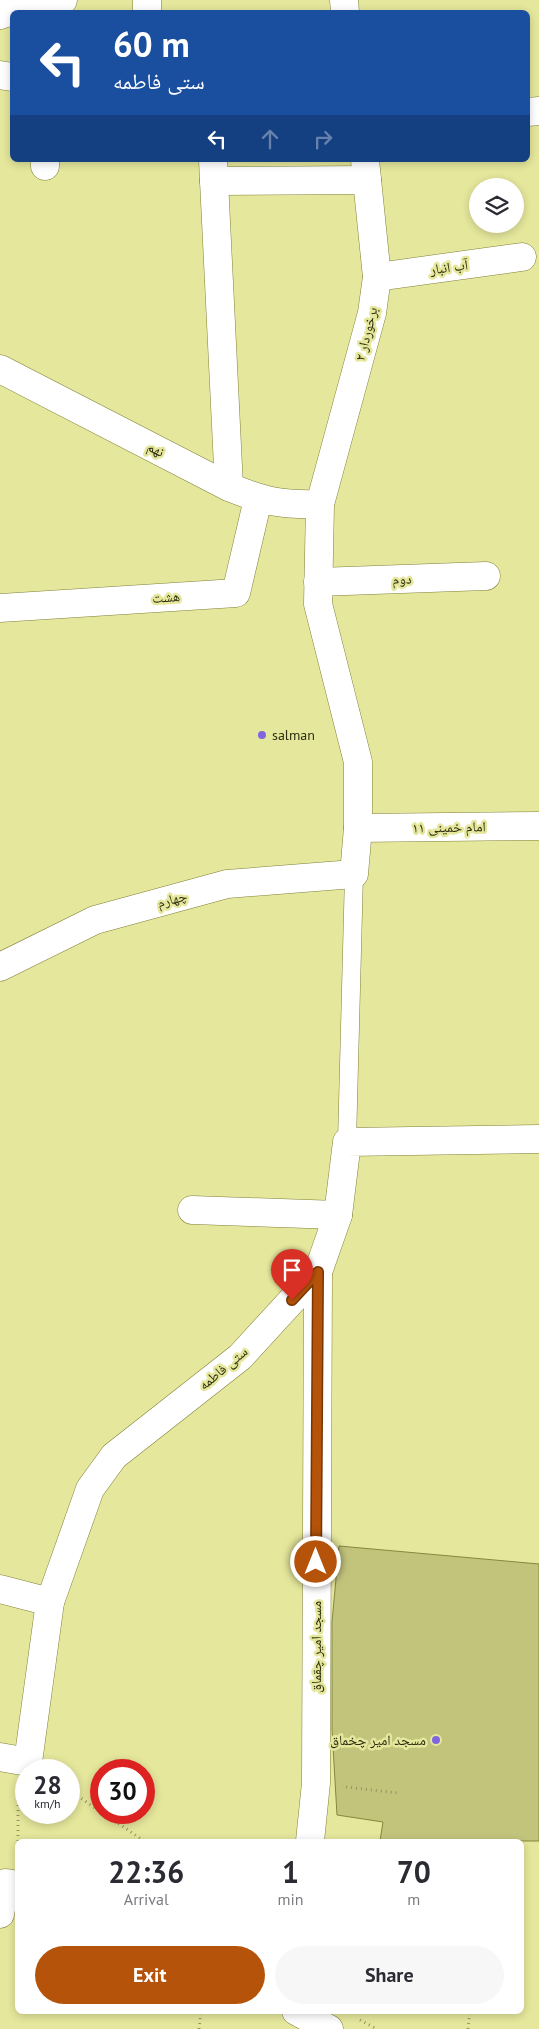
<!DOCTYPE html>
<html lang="en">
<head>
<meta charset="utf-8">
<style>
  :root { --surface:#fff; --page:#f7f7f7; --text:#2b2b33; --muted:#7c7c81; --accent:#b45309 }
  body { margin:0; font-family:"PT Sans","Noto Naskh Arabic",sans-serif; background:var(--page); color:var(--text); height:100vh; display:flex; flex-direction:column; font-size:19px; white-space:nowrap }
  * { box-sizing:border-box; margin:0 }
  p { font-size:16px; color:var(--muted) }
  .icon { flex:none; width:28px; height:28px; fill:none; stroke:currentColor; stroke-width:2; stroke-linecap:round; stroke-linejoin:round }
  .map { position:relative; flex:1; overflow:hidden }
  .drawer { position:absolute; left:15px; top:1839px; width:509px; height:175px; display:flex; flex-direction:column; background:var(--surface); border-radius:8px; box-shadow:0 2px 8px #0003 }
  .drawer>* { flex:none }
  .guide { position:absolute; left:10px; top:10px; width:520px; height:152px; border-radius:8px; box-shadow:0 2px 8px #0003; background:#1a4fa0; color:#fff; overflow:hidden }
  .fabs { position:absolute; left:469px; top:178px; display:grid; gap:10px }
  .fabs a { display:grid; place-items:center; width:55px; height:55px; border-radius:50%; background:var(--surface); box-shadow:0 2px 8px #0003; font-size:25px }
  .speed { position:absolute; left:15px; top:1759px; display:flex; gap:10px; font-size:25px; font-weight:700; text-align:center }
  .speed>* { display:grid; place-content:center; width:65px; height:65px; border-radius:50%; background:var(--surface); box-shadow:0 2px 8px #0003; line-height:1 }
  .speed small { font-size:12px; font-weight:400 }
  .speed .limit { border:8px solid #d22; background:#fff; color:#111 }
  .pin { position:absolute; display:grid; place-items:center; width:42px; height:42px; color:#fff; margin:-51px -21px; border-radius:50% 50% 50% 0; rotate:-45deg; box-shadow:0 0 5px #0007 }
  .pin .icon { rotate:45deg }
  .me { position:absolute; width:55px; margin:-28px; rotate:0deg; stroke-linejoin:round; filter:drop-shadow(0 0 4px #0008) }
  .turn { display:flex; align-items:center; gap:18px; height:105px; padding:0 20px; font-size:22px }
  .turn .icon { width:65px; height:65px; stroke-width:2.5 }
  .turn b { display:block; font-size:35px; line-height:42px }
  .lanes { display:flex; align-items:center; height:48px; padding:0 20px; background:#0003; justify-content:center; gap:25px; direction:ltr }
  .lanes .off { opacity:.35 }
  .eta { display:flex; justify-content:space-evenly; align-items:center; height:85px; text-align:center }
  .eta b { font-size:30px; font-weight:700; line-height:35px }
  .button { display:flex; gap:10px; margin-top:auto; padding:10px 20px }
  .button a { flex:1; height:58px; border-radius:30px; background:var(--accent); color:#fff; font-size:20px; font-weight:700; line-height:58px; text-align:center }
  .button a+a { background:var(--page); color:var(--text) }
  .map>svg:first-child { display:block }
  .building { fill:#c3c47c; stroke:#86873e }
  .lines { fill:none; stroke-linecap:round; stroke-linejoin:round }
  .lane-casing { stroke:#808138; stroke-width:19 }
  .street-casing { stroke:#808138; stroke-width:29 }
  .secondary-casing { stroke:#808138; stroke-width:29 }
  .path { stroke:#94955e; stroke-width:3; stroke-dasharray:1 4; stroke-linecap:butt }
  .lane { stroke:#fff; stroke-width:18 }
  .street { stroke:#fff; stroke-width:28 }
  .secondary { stroke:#fff; stroke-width:28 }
  .route-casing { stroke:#753606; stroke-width:12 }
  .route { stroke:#b45309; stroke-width:9 }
  .poi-dot { fill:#7f65e0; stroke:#e5e79c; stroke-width:2 }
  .labels { text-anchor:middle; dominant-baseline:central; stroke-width:5; stroke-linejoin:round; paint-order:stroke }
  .street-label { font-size:14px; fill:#2d2e0f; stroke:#e5e79c }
  .poi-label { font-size:14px; fill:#2d2e0f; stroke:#e5e79c; text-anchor:start }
</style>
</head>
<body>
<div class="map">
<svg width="539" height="2029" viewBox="0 0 539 2029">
  <rect width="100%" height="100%" fill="#e5e79c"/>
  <polygon class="building" points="339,1546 539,1564 539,1841 380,1841 383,1822 337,1815 332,1729 332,1622"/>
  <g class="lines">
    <defs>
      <polyline id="lane" points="347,1142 354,874"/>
      <g id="street">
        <polyline points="147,0 147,12"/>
        <polyline points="344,0 345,12"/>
        <polyline points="0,15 28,5 63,0"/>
        <polyline points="0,75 12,77"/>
        <polyline points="528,112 539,111"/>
        <polyline points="45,160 45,166"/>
        <polyline points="213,160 229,487"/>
        <polyline points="214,181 367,180"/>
        <polyline points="377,277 522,257"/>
        <path d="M0,369L229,487C266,502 281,505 320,504"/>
        <polyline points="318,582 486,576"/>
        <polyline points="0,608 236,593 258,499"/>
        <polyline points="358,828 539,826"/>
        <polyline points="0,967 95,920 227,884 354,874 358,828 358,762 318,604 320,504 372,313 377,277 365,160"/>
        <polyline points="192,1210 338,1215"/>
        <polyline points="0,1589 50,1602"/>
        <polyline points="310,1841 316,1783 318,1272"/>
        <polyline points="0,1914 6,1883 18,1885"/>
        <polyline points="296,2011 329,2029"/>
      </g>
      <polyline id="secondary" points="0,1757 28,1762 50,1602 90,1489 114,1456 240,1357 318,1272 338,1215 347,1142 539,1139"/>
    </defs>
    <use href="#lane" class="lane-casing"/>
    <use href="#street" class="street-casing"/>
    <use href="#secondary" class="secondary-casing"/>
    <g class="path">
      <polyline points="346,1787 398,1793"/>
      <polyline points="69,1790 101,1812"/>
      <polyline points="102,1812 144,1841"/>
      <polyline points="18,1841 18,1792"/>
      <polyline points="360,2020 377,2029"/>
      <polyline points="199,2029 201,2011"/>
      <polyline points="468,2029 470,2011"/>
    </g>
    <use href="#lane" class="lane"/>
    <use href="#street" class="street"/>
    <use href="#secondary" class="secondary"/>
  </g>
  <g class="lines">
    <defs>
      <polyline id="route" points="292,1300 318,1272 316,1562"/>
    </defs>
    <use href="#route" class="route-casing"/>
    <use href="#route" class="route"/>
  </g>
  <g class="poi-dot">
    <circle cx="262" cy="735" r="5"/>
    <circle cx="436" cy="1740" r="5"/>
  </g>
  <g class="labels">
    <g class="street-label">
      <text transform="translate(449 267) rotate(-8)">آب انبار</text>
      <text transform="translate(366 334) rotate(-76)">برخوردار ۲</text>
      <text transform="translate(156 449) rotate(27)">نهم</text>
      <text transform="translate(402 579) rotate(-2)">دوم</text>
      <text transform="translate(166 597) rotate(-4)">هشت</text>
      <text transform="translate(449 827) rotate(-1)">امام خمینی ۱۱</text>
      <text transform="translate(172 899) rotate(-15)">چهارم</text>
      <text transform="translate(223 1368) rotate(-40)">ستی فاطمه</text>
      <text transform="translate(316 1647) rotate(-90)">مسجد امیر چقماق</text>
    </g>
    <g class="poi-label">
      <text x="272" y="735">salman</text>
      <text x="426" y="1740" text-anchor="end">مسجد امیر چخماق</text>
    </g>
  </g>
</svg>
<div class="fabs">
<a><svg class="icon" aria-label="layers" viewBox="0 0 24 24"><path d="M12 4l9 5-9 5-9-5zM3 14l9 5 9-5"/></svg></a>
</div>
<div class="speed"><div>28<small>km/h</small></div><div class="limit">30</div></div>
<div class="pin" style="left:292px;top:1300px;background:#d93025"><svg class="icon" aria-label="arrive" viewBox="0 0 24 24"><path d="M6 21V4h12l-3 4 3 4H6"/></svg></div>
<svg class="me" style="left:316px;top:1562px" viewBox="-20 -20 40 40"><circle r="17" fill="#b45309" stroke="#fff" stroke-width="3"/><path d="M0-11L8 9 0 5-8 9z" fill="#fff"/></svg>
<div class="guide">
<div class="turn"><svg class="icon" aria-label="left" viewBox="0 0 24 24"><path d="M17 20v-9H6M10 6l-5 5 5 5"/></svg><div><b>60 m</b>ستی فاطمه</div></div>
<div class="lanes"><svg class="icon" aria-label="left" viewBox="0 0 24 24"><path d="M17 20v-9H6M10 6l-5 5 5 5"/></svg><svg class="icon off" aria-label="ahead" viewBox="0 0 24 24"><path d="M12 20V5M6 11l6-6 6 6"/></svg><svg class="icon off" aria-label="right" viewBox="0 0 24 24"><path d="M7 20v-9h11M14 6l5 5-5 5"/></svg></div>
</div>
<section class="drawer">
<div class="eta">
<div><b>22:36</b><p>Arrival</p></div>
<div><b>1</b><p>min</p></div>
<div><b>70</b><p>m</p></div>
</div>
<div class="button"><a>Exit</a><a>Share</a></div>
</section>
</div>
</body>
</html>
